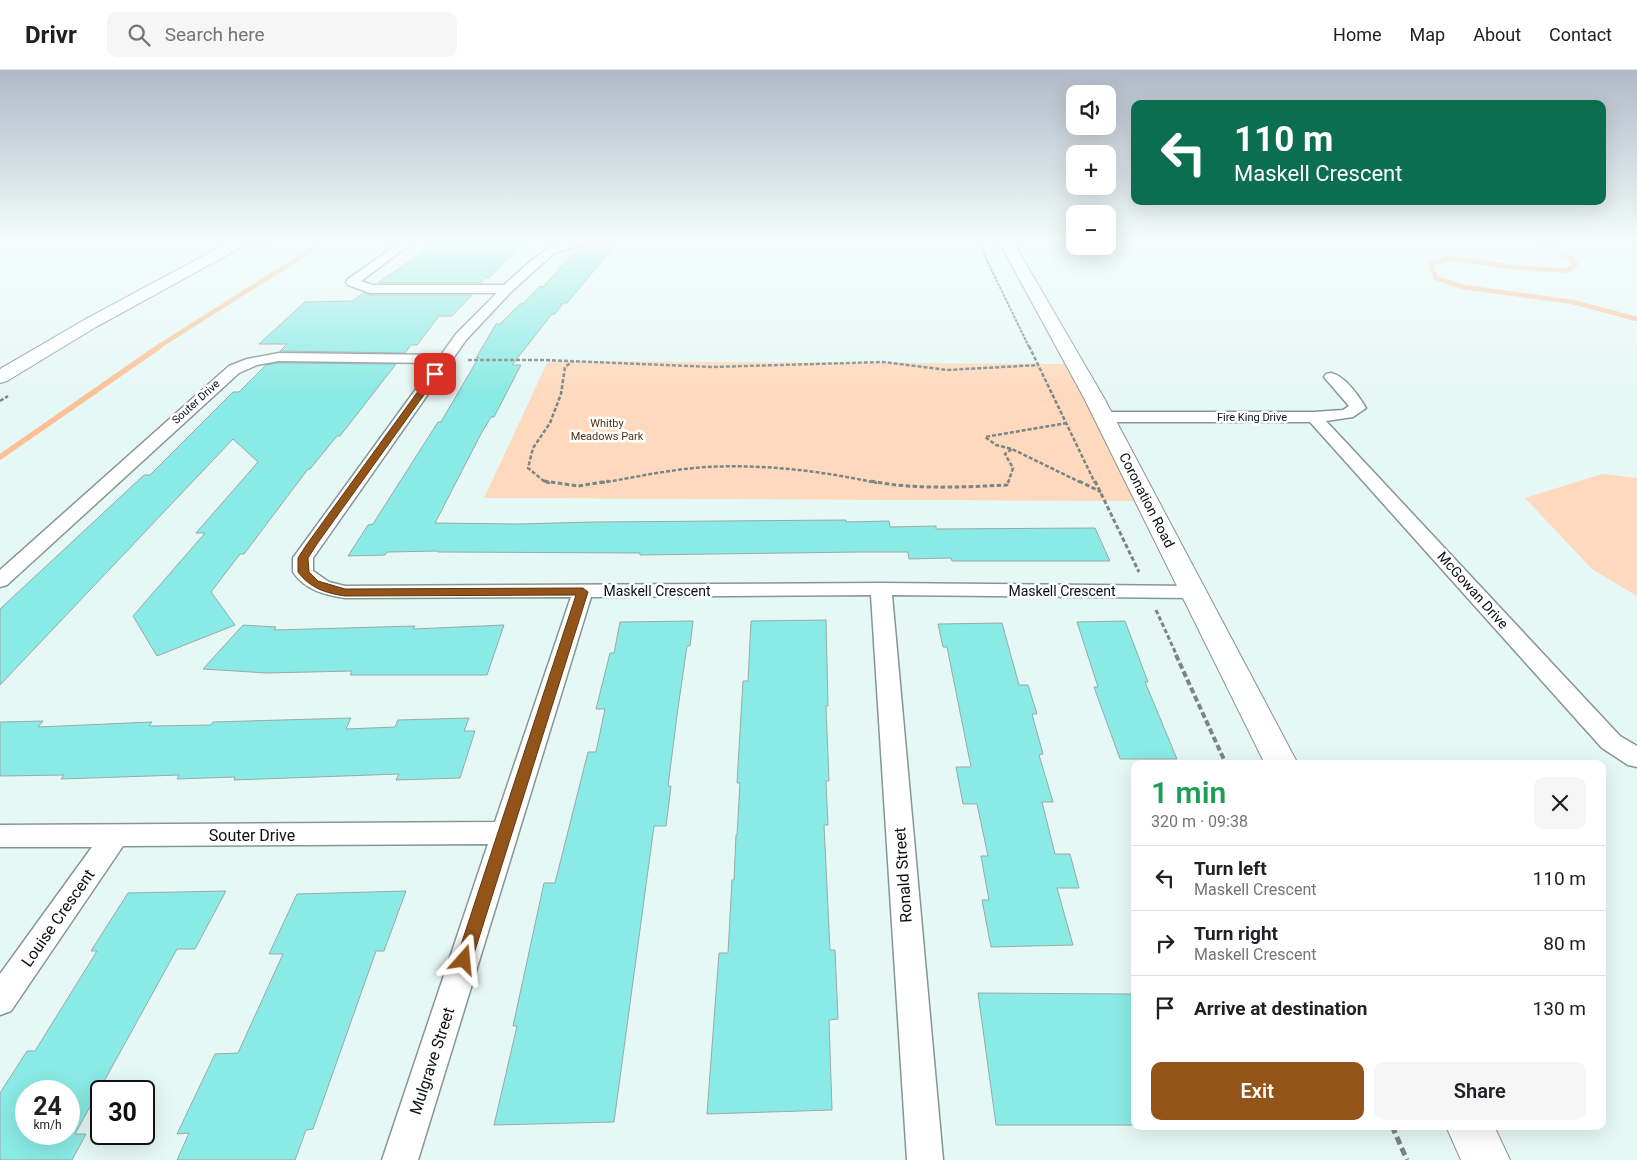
<!DOCTYPE html>
<html lang="en">
<head>
<meta charset="utf-8">
<style>
  :root { --surface:#fff; --page:#f6f6f6; --text:#202124; --muted:#757577; --line:#e0e0e0; --accent:#925419 }
  body { margin:0; font-family:Roboto,sans-serif; background:var(--page); color:var(--text); height:100vh; display:flex; flex-direction:column; font-size:19px; white-space:nowrap }
  * { box-sizing:border-box; margin:0 }
  p { font-size:16px; color:var(--muted) }
  .icon { flex:none; width:28px; height:28px; fill:none; stroke:currentColor; stroke-width:2; stroke-linecap:round; stroke-linejoin:round }
  .map { position:relative; flex:1; overflow:hidden }
  .panel { position:absolute; left:1131px; top:690px; width:475px; height:370px; display:flex; flex-direction:column; background:var(--surface); border-radius:10px; box-shadow:0 5px 20px #0002 }
  .panel>* { flex:none }
  .banner { position:absolute; left:1131px; top:30px; width:475px; height:105px; border-radius:10px; box-shadow:0 5px 20px #0002; background:#0b6e4f; color:#fff; overflow:hidden }
  .controls { position:absolute; left:1066px; top:15px; display:grid; gap:10px }
  .controls a { display:grid; place-items:center; width:50px; height:50px; border-radius:10px; background:var(--surface); box-shadow:0 5px 20px #0002; font-size:25px }
  .speed { position:absolute; left:15px; top:1010px; display:flex; gap:10px; font-size:25px; font-weight:700; text-align:center }
  .speed>* { display:grid; place-content:center; width:65px; height:65px; border-radius:50%; background:var(--surface); box-shadow:0 5px 20px #0002; line-height:1 }
  .speed small { font-size:12px; font-weight:400 }
  .speed .limit { border:2px solid #111; border-radius:8px; background:#fff; color:#111 }
  .pin { position:absolute; display:grid; place-items:center; width:42px; height:42px; color:#fff; margin:-21px; border-radius:10px; box-shadow:0 2px 8px #0006 }
  .me { position:absolute; width:55px; margin:-28px; rotate:18deg; stroke-linejoin:round; filter:drop-shadow(0 0 4px #0008) }
  .turn { display:flex; align-items:center; gap:18px; height:105px; padding:0 20px; font-size:22px }
  .turn .icon { width:65px; height:65px; stroke-width:2.5 }
  .turn b { display:block; font-size:35px; line-height:42px }
  .round { display:grid; place-items:center; flex:none; width:52px; height:52px; border-radius:10px; background:var(--page) }
  .head { display:flex; align-items:center; justify-content:space-between; height:85px; padding:0 20px }
  h1 { font-size:30px; font-weight:600; line-height:38px; color:#1e9e55 }
  .primary-button { display:flex; gap:10px; margin-top:auto; padding:10px 20px }
  .primary-button a { flex:1; height:58px; border-radius:10px; background:var(--accent); color:#fff; font-size:20px; font-weight:600; line-height:58px; text-align:center }
  .primary-button a+a { background:var(--page); color:var(--text) }
  ul { padding:0; list-style:none }
  li { display:flex; align-items:center; gap:15px; height:65px; padding:0 20px; border-top:1px solid var(--line) }
  li div { flex:1 }
  li b { display:block; font-size:19px }
  li em { font-style:normal }
  header { display:flex; align-items:center; gap:30px; box-sizing:border-box; height:70px; padding:0 25px; background:var(--surface); border-bottom:1px solid var(--line) }
  header strong { font-size:24px }
  nav { display:flex; gap:28px; margin-inline-start:auto; font-size:18px }
  .search { width:350px; height:45px; background:var(--page); display:flex; align-items:center; gap:12px; box-sizing:border-box; padding:0 18px; border-radius:10px; color:var(--muted); font-size:19px }
  .map>svg:first-child { display:block }
  .green { fill:#fed9bd }
  .lines { fill:none; stroke-linecap:round; stroke-linejoin:round }
  .stream-far1 { stroke:#fcc093; stroke-width:4.5 }
  .stream { stroke:#fcc093; stroke-width:5.5 }
  .building { fill:#8aeae5; stroke:#99aaa9; fill-rule:evenodd }
  .street-casing { stroke:#869695; stroke-width:3 }
  .secondary-casing { stroke:#869695; stroke-width:2 }
  .path-far4 { stroke:#7a8684; stroke-width:2; stroke-dasharray:3 1; stroke-linecap:butt }
  .path-far3 { stroke:#7a8684; stroke-width:2.5; stroke-dasharray:4 2; stroke-linecap:butt }
  .path-far2 { stroke:#7a8684; stroke-width:3; stroke-dasharray:4.5 2.5; stroke-linecap:butt }
  .path-far1 { stroke:#7a8684; stroke-width:4; stroke-dasharray:6 3; stroke-linecap:butt }
  .path { stroke:#7a8684; stroke-width:5; stroke-dasharray:8 4; stroke-linecap:butt }
  .street { fill:#fff; fill-rule:evenodd }
  .secondary { fill:#fff; fill-rule:evenodd }
  .route { fill:#925419; stroke:#5f3710 }
  .labels { text-anchor:middle; dominant-baseline:central; stroke-width:5; stroke-linejoin:round; paint-order:stroke }
  .far-street-label { font-size:11px; fill:#0a100f; stroke:#fff }
  .far-park-label { font-size:11px; fill:#58310f; stroke:#fff }
  .street-label { font-size:14px; fill:#0a100f; stroke:#fff }
  .near-street-label { font-size:16px; fill:#0a100f; stroke:#fff }
</style>
</head>
<body>
<header>
<strong>Drivr</strong>
<div class="search"><svg class="icon" aria-label="search" viewBox="0 0 24 24"><circle cx="10" cy="10" r="6"/><path d="M15 15l6 6"/></svg>Search here</div>
<nav><a>Home</a><a>Map</a><a>About</a><a>Contact</a></nav>
</header>
<div class="map">
<svg width="1637" height="1090" viewBox="0 0 1637 1090">
  <rect width="100%" height="100%" fill="#e6f8f6"/>
  <g class="green">
    <polygon points="548,291 1075,294 1147,431 484,428"/>
    <polygon points="1602,404 1637,408 1637,526 1592,499 1525,428"/>
  </g>
  <g class="lines">
    <g class="stream-far1">
      <polyline points="1538,170 1541,174 1571,188 1576,194 1567,201 1513,197 1450,188 1430,194 1436,208 1463,217 1573,232 1637,249"/>
      <polyline points="158,277 327,170"/>
    </g>
    <polyline class="stream" points="0,387 160,276"/>
  </g>
  <g class="building">
    <polygon points="440,170 525,170 516,175 521,175 489,208 485,208 481,213 378,213"/>
    <polygon points="579,177 613,178 567,233 563,233 555,244 552,244 512,295 521,295 494,347 491,347 482,362 435,453 518,454 594,452 846,450 846,452 889,451 890,457 936,456 936,459 1095,458 1110,491 952,491 951,488 909,489 908,482 860,482 640,485 640,483 438,482 438,481 387,482 385,485 348,486 368,455 373,454 438,352 441,352 479,287 476,288 496,254 500,254 520,234 523,234 540,216 543,217"/>
    <polygon points="364,223 370,225 472,225 452,246 439,246 417,275 411,275 405,283 280,281 287,274 259,274 305,232 352,231"/>
    <polygon points="279,293 396,294 340,366 337,366 310,399 308,399 244,484 240,484 211,522 235,555 157,586 133,546 205,463 196,463 258,392 233,369 0,615 0,539 144,405 150,405 233,322 239,322 266,295"/>
    <polygon points="826,550 828,636 826,636 829,711 826,711 828,755 824,755 830,880 835,880 838,949 829,950 832,1040 707,1044 719,883 728,883 732,810 734,810 736,765 737,765 740,713 737,713 743,611 748,611 751,551"/>
    <polygon points="693,551 690,576 687,576 678,638 668,716 671,716 666,756 654,756 614,1052 494,1055 517,956 513,956 544,813 555,813 588,682 596,682 605,639 596,639 610,583 614,583 620,552"/>
    <polygon points="1125,551 1148,612 1145,612 1177,689 1120,689 1094,617 1098,617 1077,552"/>
    <polygon points="1002,553 1019,615 1028,615 1037,644 1032,644 1043,684 1039,685 1053,732 1042,732 1055,784 1070,784 1079,818 1057,818 1073,875 991,877 982,830 989,830 981,786 988,786 977,734 963,734 956,697 971,697 947,577 943,577 938,554"/>
    <polygon points="243,555 276,557 274,560 415,556 413,559 504,555 487,605 350,605 352,601 267,603 203,599"/>
    <polygon points="351,648 346,659 395,657 398,650 469,648 464,661 475,661 460,708 396,710 399,704 234,710 235,707 177,709 179,705 61,709 64,705 0,706 0,652 43,651 38,657 152,652 149,656 211,655 213,652"/>
    <path d="M226,821L195,879H177L75,1064H86L72,1090H0V1023L27,981H35L97,881H91L128,823ZM26,1021H69V1064H26Z"/>
    <polygon points="406,821 384,881 376,881 313,1059 306,1060 295,1090 177,1090 189,1063 177,1064 215,984 238,983 283,884 269,884 297,824"/>
    <polygon points="978,923 1131,924 1135,939 1135,1055 996,1055"/>
  </g>
  <g class="lines">
    <defs>
      <g id="street">
        <path d="M404,170H416L361,211L372,215H504C534,189 547,170 589,170L588,172L554,183L511,222L466,270L313,488V501L329,512L345,516L881,513L1194,516L1201,518L1204,522L1201,526L1194,528L892,525L943,1090H907L871,525L591,527L418,1090H382L488,774L123,776L11,941L0,945V904L92,777H0V755L495,752L571,527L345,528C325,525 305,520 293,502V488L435,293L279,291L257,295L239,303L7,515L0,517V500L229,296L247,289L279,283L441,285L456,264L497,223H370L348,215L346,212L348,209Z"/>
        <path d="M1331,303C1345,306 1359,326 1366,338L1353,347L1326,351L1620,666L1637,676V697L1628,695L1602,678L1310,352H1104L1098,350L1096,347L1098,344L1104,342H1314L1343,340L1349,336L1324,307L1326,304Z"/>
      </g>
      <g id="secondary">
        <polygon points="233,170 251,170 249,173 96,257 7,311 0,313 0,299 84,250"/>
        <polygon points="998,170 1012,170 1104,328 1298,694 1265,694 1084,328"/>
        <polygon points="1446,1056 1494,1056 1510,1090 1461,1090"/>
      </g>
    </defs>
    <use href="#street" class="street-casing"/>
    <use href="#secondary" class="secondary-casing"/>
    <g class="path-far4">
      <polyline points="977,170 1029,277"/>
      <polyline points="1617,170 1637,172"/>
      <polyline points="263,176 273,170"/>
    </g>
    <g class="path-far3">
      <polyline points="1029,276 1095,413"/>
      <polyline points="468,290 546,290 711,297 883,292 947,300 1039,295"/>
      <polyline points="0,331 8,326"/>
      <polyline points="1067,353 985,367 996,375 1012,379 1082,413"/>
      <polyline points="550,413 545,412 528,398 533,378 550,353 561,324 565,297 573,291"/>
      <path d="M601,413C636,407 672,399 707,397C764,394 822,401 877,413"/>
      <polyline points="1008,413 1013,398 1005,384 1012,379"/>
    </g>
    <g class="path-far2">
      <polyline points="544,411 578,416 609,411"/>
      <path d="M871,411C915,420 962,417 1007,415L1008,411"/>
      <polyline points="1079,411 1101,422"/>
      <polyline points="1095,411 1139,502"/>
      <polyline points="1156,540 1177,586"/>
    </g>
    <polyline class="path-far1" points="1176,585 1226,694"/>
    <polyline class="path" points="1392,1056 1407,1090"/>
    <use href="#street" class="street"/>
    <use href="#secondary" class="secondary"/>
  </g>
  <linearGradient id="sky" x2="0" y2="1"><stop stop-color="#b0b9c6"/><stop offset="0.53" stop-color="#f4fcfb"/><stop offset="1" stop-color="#f4fcfb" stop-opacity="0"/></linearGradient>
  <rect width="1637" height="323" fill="url(#sky)"/>
  <path class="route" d="M432,302L439,304L317,474L308,488L309,502L318,511L345,519L583,518L588,522L472,890L470,895L464,897L458,895L456,890L576,525L345,526C325,523 310,518 298,502V488L307,474Z"/>
  <g class="labels">
    <g class="far-street-label">
      <text transform="translate(196 332) rotate(-42)">Souter Drive</text>
      <text x="1252" y="347">Fire King Drive</text>
    </g>
    <g class="far-park-label">
      <text x="607" y="353">Whitby<tspan x="607" dy="13">Meadows Park</tspan></text>
    </g>
    <g class="street-label">
      <text transform="translate(1147 430) rotate(63)">Coronation Road</text>
      <text transform="translate(1473 520) rotate(48)">McGowan Drive</text>
      <text x="657" y="521">Maskell Crescent</text>
      <text x="1062" y="521">Maskell Crescent</text>
    </g>
    <g class="near-street-label">
      <text x="252" y="765">Souter Drive</text>
      <text transform="translate(903 805) rotate(-94)">Ronald Street</text>
      <text transform="translate(58 848) rotate(-55)">Louise Crescent</text>
      <text transform="translate(432 991) rotate(-72)">Mulgrave Street</text>
    </g>
  </g>
</svg>
<div class="controls">
<a><svg class="icon" aria-label="sound" viewBox="0 0 24 24"><path d="M4 9h4l5-4v14l-5-4H4zM17 9q2 3 0 6"/></svg></a>
<a>+</a>
<a>−</a>
</div>
<div class="speed"><div>24<small>km/h</small></div><div class="limit">30</div></div>
<div class="pin" style="left:435px;top:304px;background:#d93025"><svg class="icon" aria-label="arrive" viewBox="0 0 24 24"><path d="M6 21V4h12l-3 4 3 4H6"/></svg></div>
<svg class="me" style="left:464px;top:890px" viewBox="-20 -20 40 40"><path d="M0-17L14 15 0 8-14 15z" fill="#925419" stroke="#fff" stroke-width="4"/></svg>
<div class="banner">
<div class="turn"><svg class="icon" aria-label="left" viewBox="0 0 24 24"><path d="M17 20v-9H6M10 6l-5 5 5 5"/></svg><div><b>110 m</b>Maskell Crescent</div></div>
</div>
<section class="panel">
<div class="head"><div><h1>1 min</h1><p>320 m · 09:38</p></div><a class="round"><svg class="icon" aria-label="close" viewBox="0 0 24 24"><path d="M6 6l12 12M18 6L6 18"/></svg></a></div>
<ul>
<li><svg class="icon" aria-label="left" viewBox="0 0 24 24"><path d="M17 20v-9H6M10 6l-5 5 5 5"/></svg><div><b>Turn left</b><p>Maskell Crescent</p></div><em>110 m</em></li>
<li><svg class="icon" aria-label="right" viewBox="0 0 24 24"><path d="M7 20v-9h11M14 6l5 5-5 5"/></svg><div><b>Turn right</b><p>Maskell Crescent</p></div><em>80 m</em></li>
<li><svg class="icon" aria-label="arrive" viewBox="0 0 24 24"><path d="M6 21V4h12l-3 4 3 4H6"/></svg><div><b>Arrive at destination</b></div><em>130 m</em></li>
</ul>
<div class="primary-button"><a>Exit</a><a>Share</a></div>
</section>
</div>
</body>
</html>
